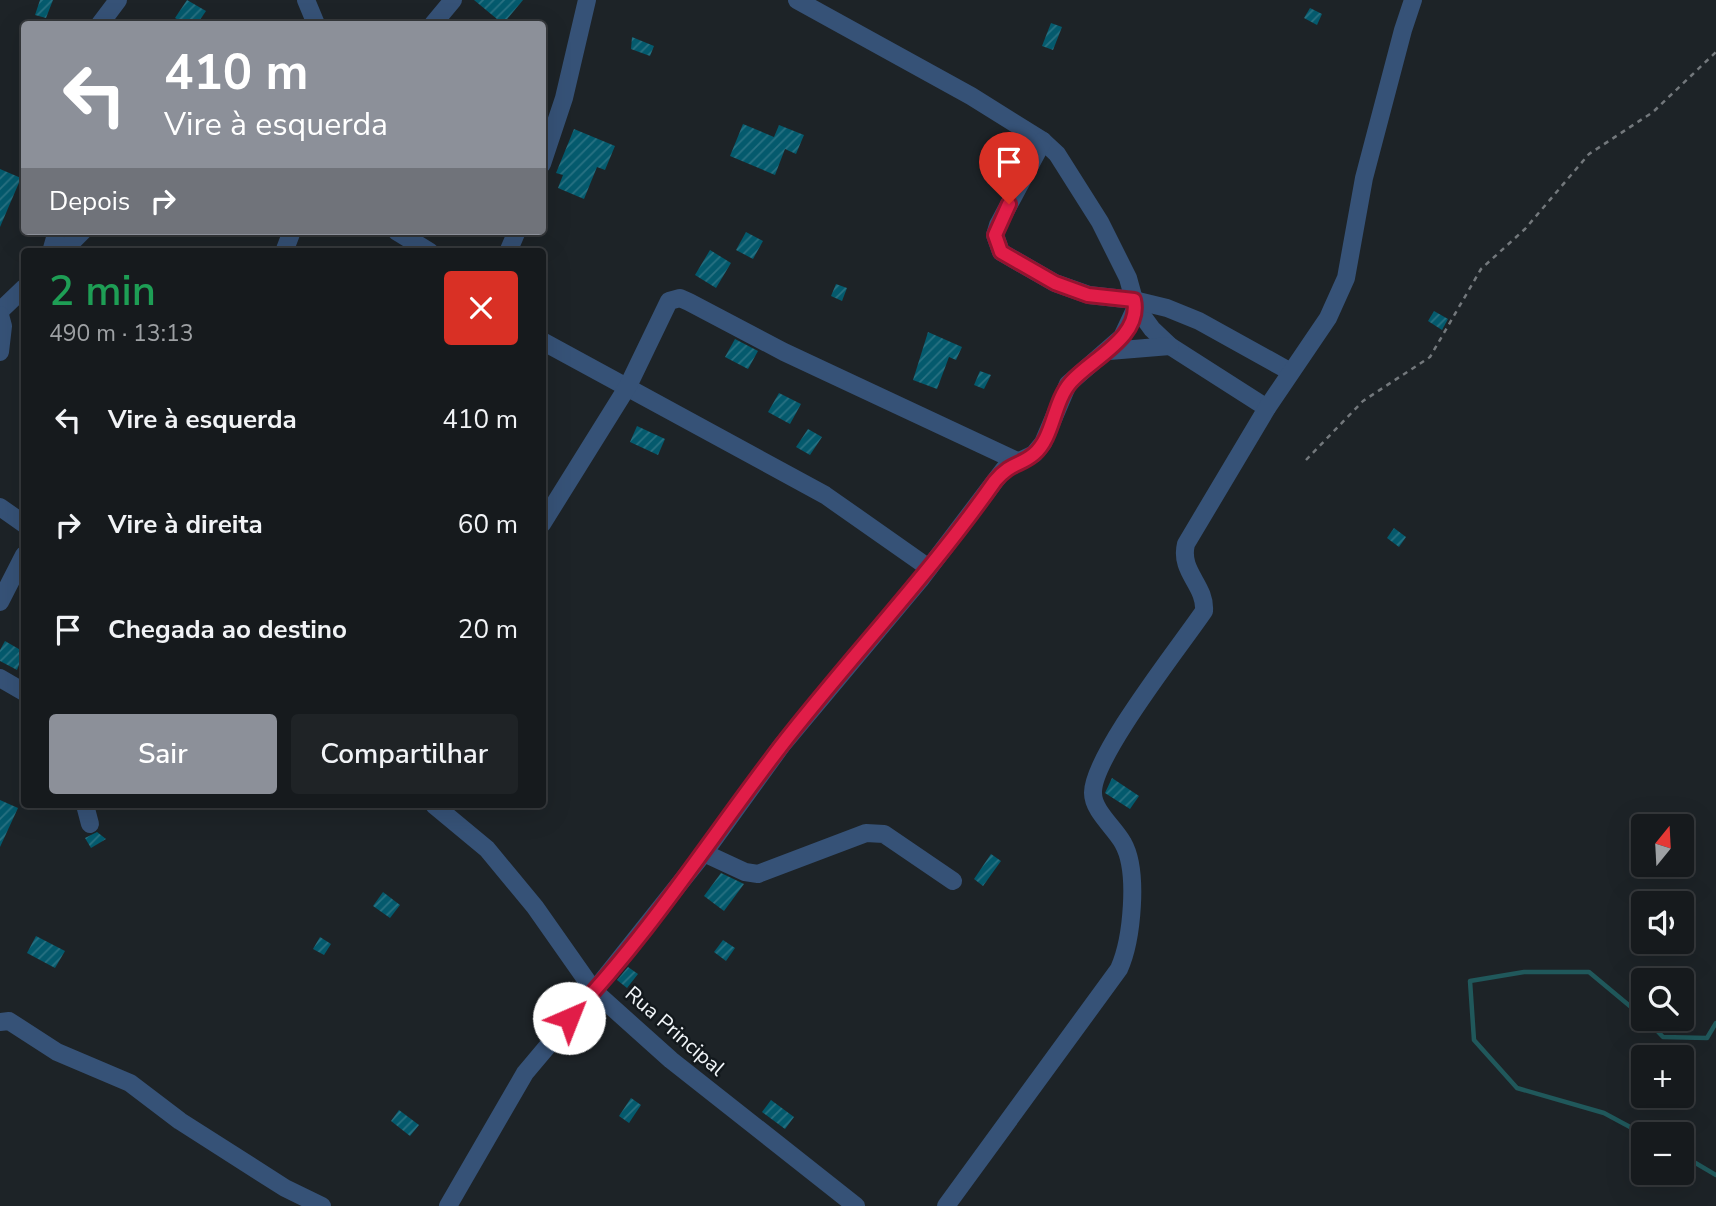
<!DOCTYPE html>
<html lang="pt">
<head>
<meta charset="utf-8">
<style>
  :root { --surface:#161a1d; --page:#1f2326; --text:#f1f3f6; --muted:#9ea1a4; --line:#35383b; --accent:#8c9099 }
  body { margin:0; font-family:"Nunito Sans",sans-serif; background:var(--page); color:var(--text); height:100vh; display:flex; flex-direction:column; font-size:26px; white-space:nowrap }
  * { box-sizing:border-box; margin:0 }
  p { font-size:23px; color:var(--muted) }
  .icon { flex:none; width:38px; height:38px; fill:none; stroke:currentColor; stroke-width:2; stroke-linecap:round; stroke-linejoin:round }
  .map { position:relative; flex:1; overflow:hidden }
  .sheet { position:absolute; left:21px; top:248px; width:525px; height:560px; display:flex; flex-direction:column; background:var(--surface); border-radius:7px; box-shadow:0 7px 28px #0002,0 0 0 2px var(--line) }
  .sheet>* { flex:none }
  .hud { position:absolute; left:21px; top:21px; width:525px; height:214px; border-radius:7px; box-shadow:0 7px 28px #0002,0 0 0 2px var(--line); background:#8c9099; color:#fff; overflow:hidden }
  .needle { width:46px; rotate:18deg }
  .fabs { position:absolute; left:1631px; top:814px; display:grid; gap:14px }
  .fabs a { display:grid; place-items:center; width:63px; height:63px; border-radius:7px; background:var(--surface); box-shadow:0 7px 28px #0002,0 0 0 2px var(--line); font-size:35px }
  .pin { position:absolute; display:grid; place-items:center; width:60px; height:60px; color:#fff; margin:-72px -30px; border-radius:50% 50% 50% 0; rotate:-45deg; box-shadow:0 0 7px #0007 }
  .pin .icon { rotate:45deg }
  .me { position:absolute; width:77px; margin:-38px; rotate:44deg; stroke-linejoin:round; filter:drop-shadow(0 0 5px #0008) }
  .turn { display:flex; align-items:center; gap:24px; height:147px; padding:0 28px; font-size:32px }
  .turn .icon { width:91px; height:91px; stroke-width:2.5 }
  .turn b { display:block; font-size:49px; line-height:60px }
  .then { display:flex; align-items:center; height:66px; padding:0 28px; background:#0003; gap:14px; font-size:26px }
  .round { display:grid; place-items:center; flex:none; width:74px; height:74px; border-radius:7px; background:var(--page) }
  .summary { display:flex; align-items:center; justify-content:space-between; height:119px; padding:0 28px }
  h1 { font-size:42px; font-weight:600; line-height:52px; color:#1e9e55 }
  .primary-button { display:flex; gap:14px; margin-top:auto; padding:14px 28px }
  .primary-button a { flex:1; height:80px; border-radius:7px; background:var(--accent); color:#fff; font-size:28px; font-weight:600; line-height:80px; text-align:center }
  .primary-button a+a { background:var(--page); color:var(--text) }
  ul { padding:0; list-style:none }
  li { display:flex; align-items:center; gap:21px; height:105px; padding:0 28px }
  li div { flex:1 }
  li b { display:block; font-size:26px }
  li em { font-style:normal }
  .map>svg:first-child { display:block }
  .lines { fill:none; stroke-linecap:round; stroke-linejoin:round }
  .stream { stroke:#20585b; stroke-width:4.5 }
  .building { fill:url(#building-hatch) }
  .path { stroke:#73787c; stroke-width:2.5; stroke-dasharray:5 5; stroke-linecap:butt }
  .minor { stroke:#365277; stroke-width:18 }
  .route-casing { stroke:#92132f; stroke-width:18 }
  .route { stroke:#e11d48; stroke-width:12 }
  .labels { text-anchor:middle; dominant-baseline:central; stroke-width:5; stroke-linejoin:round; paint-order:stroke }
  .street-label { font-size:21px; fill:#f1f5f8; stroke:#13191d }
</style>
</head>
<body>
<div class="map">
<svg width="1716" height="1206" viewBox="0 0 1716 1206">
  <defs>
    <pattern id="building-hatch" width="6" height="6" patternUnits="userSpaceOnUse" patternTransform="scale(1.75)"><rect width="6" height="6" fill="#045a6d"/><path d="M-1 1l2-2M0 6l6-6M5 7l2-2" fill="none" stroke="#297283"/></pattern>
  </defs>
  <rect width="100%" height="100%" fill="#1d2327"/>
  <g class="lines">
    <g class="stream">
      <polyline points="1643,1017 1589,972 1524,972 1470,981 1474,1040 1517,1088 1604,1113 1643,1134"/>
      <polyline points="1645,1018 1663,1037 1707,1038 1716,1023"/>
      <polyline points="1682,1155 1716,1175"/>
    </g>
  </g>
  <g class="building">
    <polygon points="40,0 53,0 46,18 35,15"/>
    <polygon points="187,0 206,11 197,24 185,24 175,18"/>
    <polygon points="474,0 523,0 503,24"/>
    <polygon points="1310,8 1322,14 1317,25 1304,18"/>
    <polygon points="1051,23 1062,27 1053,50 1042,46"/>
    <polygon points="632,37 654,46 650,56 631,49"/>
    <polygon points="743,124 774,137 779,125 804,135 796,154 785,149 775,175 730,156"/>
    <polygon points="574,129 615,146 605,170 597,167 584,199 558,188 563,175 556,173"/>
    <polygon points="0,169 21,178 0,227"/>
    <polygon points="746,232 763,241 753,259 736,250"/>
    <polygon points="710,250 731,263 716,288 695,275"/>
    <polygon points="836,284 847,288 842,301 831,296"/>
    <polygon points="1434,311 1448,319 1442,330 1428,321"/>
    <polygon points="928,332 962,347 956,360 949,357 937,389 913,380"/>
    <polygon points="735,339 758,351 748,369 725,357"/>
    <polygon points="980,371 991,375 984,389 974,385"/>
    <polygon points="779,393 801,404 790,424 768,412"/>
    <polygon points="637,426 665,439 658,455 630,442"/>
    <polygon points="808,429 822,437 810,455 796,447"/>
    <polygon points="1394,528 1406,537 1399,547 1387,538"/>
    <polygon points="5,641 24,652 17,670 0,661 0,650"/>
    <polygon points="1112,778 1139,796 1130,809 1105,793"/>
    <polygon points="0,800 18,808 0,847"/>
    <polygon points="97,832 106,839 91,848 85,838"/>
    <polygon points="991,854 1001,861 983,886 974,879"/>
    <polygon points="721,873 744,884 724,911 704,896"/>
    <polygon points="383,892 400,905 390,918 373,906"/>
    <polygon points="36,936 65,951 55,968 27,953"/>
    <polygon points="320,937 331,944 324,955 313,949"/>
    <polygon points="723,940 735,948 726,961 714,952"/>
    <polygon points="628,967 638,974 627,988 617,980"/>
    <polygon points="631,1098 641,1105 629,1123 619,1116"/>
    <polygon points="771,1100 794,1117 785,1129 762,1112"/>
    <polygon points="399,1110 419,1125 410,1136 391,1121"/>
  </g>
  <g class="lines">
    <polyline class="path" points="1306,460 1363,401 1430,357 1481,269 1525,229 1589,154 1653,112 1716,52"/>
    <g class="minor">
      <polyline points="306,0 316,24"/>
      <polyline points="797,0 971,96 1043,141 1057,154 1100,222 1128,278 1136,307 1152,329 1170,346 1267,408"/>
      <polyline points="100,24 118,0"/>
      <polyline points="433,24 453,0"/>
      <polyline points="1043,141 998,225 995,235 1001,252 1055,283 1089,295 1134,300 1167,308 1199,321 1291,372"/>
      <polyline points="542,164 564,98 587,0"/>
      <polyline points="396,231 430,252"/>
      <polyline points="51,252 57,231"/>
      <polyline points="62,252 83,231"/>
      <polyline points="284,252 292,231"/>
      <polyline points="508,252 517,231"/>
      <polyline points="0,311 24,288"/>
      <polyline points="0,315 3,326 0,352"/>
      <polyline points="542,341 825,495 929,568"/>
      <polyline points="1109,351 1170,346"/>
      <polyline points="0,507 24,524"/>
      <polyline points="542,524 628,386 669,301 680,298 689,302 784,352 1017,461"/>
      <polyline points="0,602 24,555"/>
      <polyline points="0,678 24,692"/>
      <polyline points="85,805 90,824"/>
      <polyline points="434,805 487,849 535,907 594,991 671,1060 856,1206"/>
      <polyline points="704,853 745,872 758,874 866,833 884,834 953,881"/>
      <polyline points="0,1022 9,1021 57,1052 130,1083 180,1121 285,1188 322,1206"/>
      <polyline points="448,1206 525,1073 594,991 704,853 782,745 920,580 995,481 1005,468 1034,454 1043,443 1068,384 1122,337 1136,307"/>
      <path d="M946,1206L1119,969C1132,940 1139,871 1123,843C1115,828 1093,811 1093,793C1092,757 1181,645 1204,611C1206,585 1179,572 1186,544L1267,408L1328,318L1346,278L1364,178L1403,30L1413,0"/>
    </g>
  </g>
  <g class="lines">
    <defs>
      <path id="route" d="M569,1018C649,935 711,837 781,746C851,656 930,574 995,481C1011,462 1020,466 1034,454C1054,437 1053,402 1071,382C1091,359 1142,337 1134,300L1088,295L1055,283L1001,252L995,235L1009,204"/>
    </defs>
    <use href="#route" class="route-casing"/>
    <use href="#route" class="route"/>
  </g>
  <g class="labels">
    <g class="street-label">
      <text transform="translate(675 1031) rotate(41)">Rua Principal</text>
    </g>
  </g>
</svg>
<div class="fabs">
<a><svg class="needle" viewBox="-14 -14 28 28"><path d="M0-13l5 13h-10z" fill="#e53935"/><path d="M0 13l5-13h-10z" fill="#9ea1a4"/></svg></a>
<a><svg class="icon" aria-label="sound" viewBox="0 0 24 24"><path d="M4 9h4l5-4v14l-5-4H4zM17 9q2 3 0 6"/></svg></a>
<a><svg class="icon" aria-label="search" viewBox="0 0 24 24"><circle cx="10" cy="10" r="6"/><path d="M15 15l6 6"/></svg></a>
<a>+</a>
<a>−</a>
</div>
<div class="pin" style="left:1009px;top:204px;background:#d93025"><svg class="icon" aria-label="arrive" viewBox="0 0 24 24"><path d="M6 21V4h12l-3 4 3 4H6"/></svg></div>
<svg class="me" style="left:569px;top:1018px" viewBox="-20 -20 40 40"><circle r="19" fill="#fff"/><path d="M0-13L10 11 0 6-10 11z" fill="#e11d48"/></svg>
<div class="hud">
<div class="turn"><svg class="icon" aria-label="left" viewBox="0 0 24 24"><path d="M17 20v-9H6M10 6l-5 5 5 5"/></svg><div><b>410 m</b>Vire à esquerda</div></div>
<div class="then">Depois<svg class="icon" aria-label="right" viewBox="0 0 24 24"><path d="M7 20v-9h11M14 6l5 5-5 5"/></svg></div>
</div>
<section class="sheet">
<div class="summary"><div><h1>2 min</h1><p>490 m · 13:13</p></div><a class="round" style="background:#d93025;color:#fff"><svg class="icon" aria-label="close" viewBox="0 0 24 24"><path d="M6 6l12 12M18 6L6 18"/></svg></a></div>
<ul>
<li><svg class="icon" aria-label="left" viewBox="0 0 24 24"><path d="M17 20v-9H6M10 6l-5 5 5 5"/></svg><div><b>Vire à esquerda</b></div><em>410 m</em></li>
<li><svg class="icon" aria-label="right" viewBox="0 0 24 24"><path d="M7 20v-9h11M14 6l5 5-5 5"/></svg><div><b>Vire à direita</b></div><em>60 m</em></li>
<li><svg class="icon" aria-label="arrive" viewBox="0 0 24 24"><path d="M6 21V4h12l-3 4 3 4H6"/></svg><div><b>Chegada ao destino</b></div><em>20 m</em></li>
</ul>
<div class="primary-button"><a>Sair</a><a>Compartilhar</a></div>
</section>
</div>
</body>
</html>
